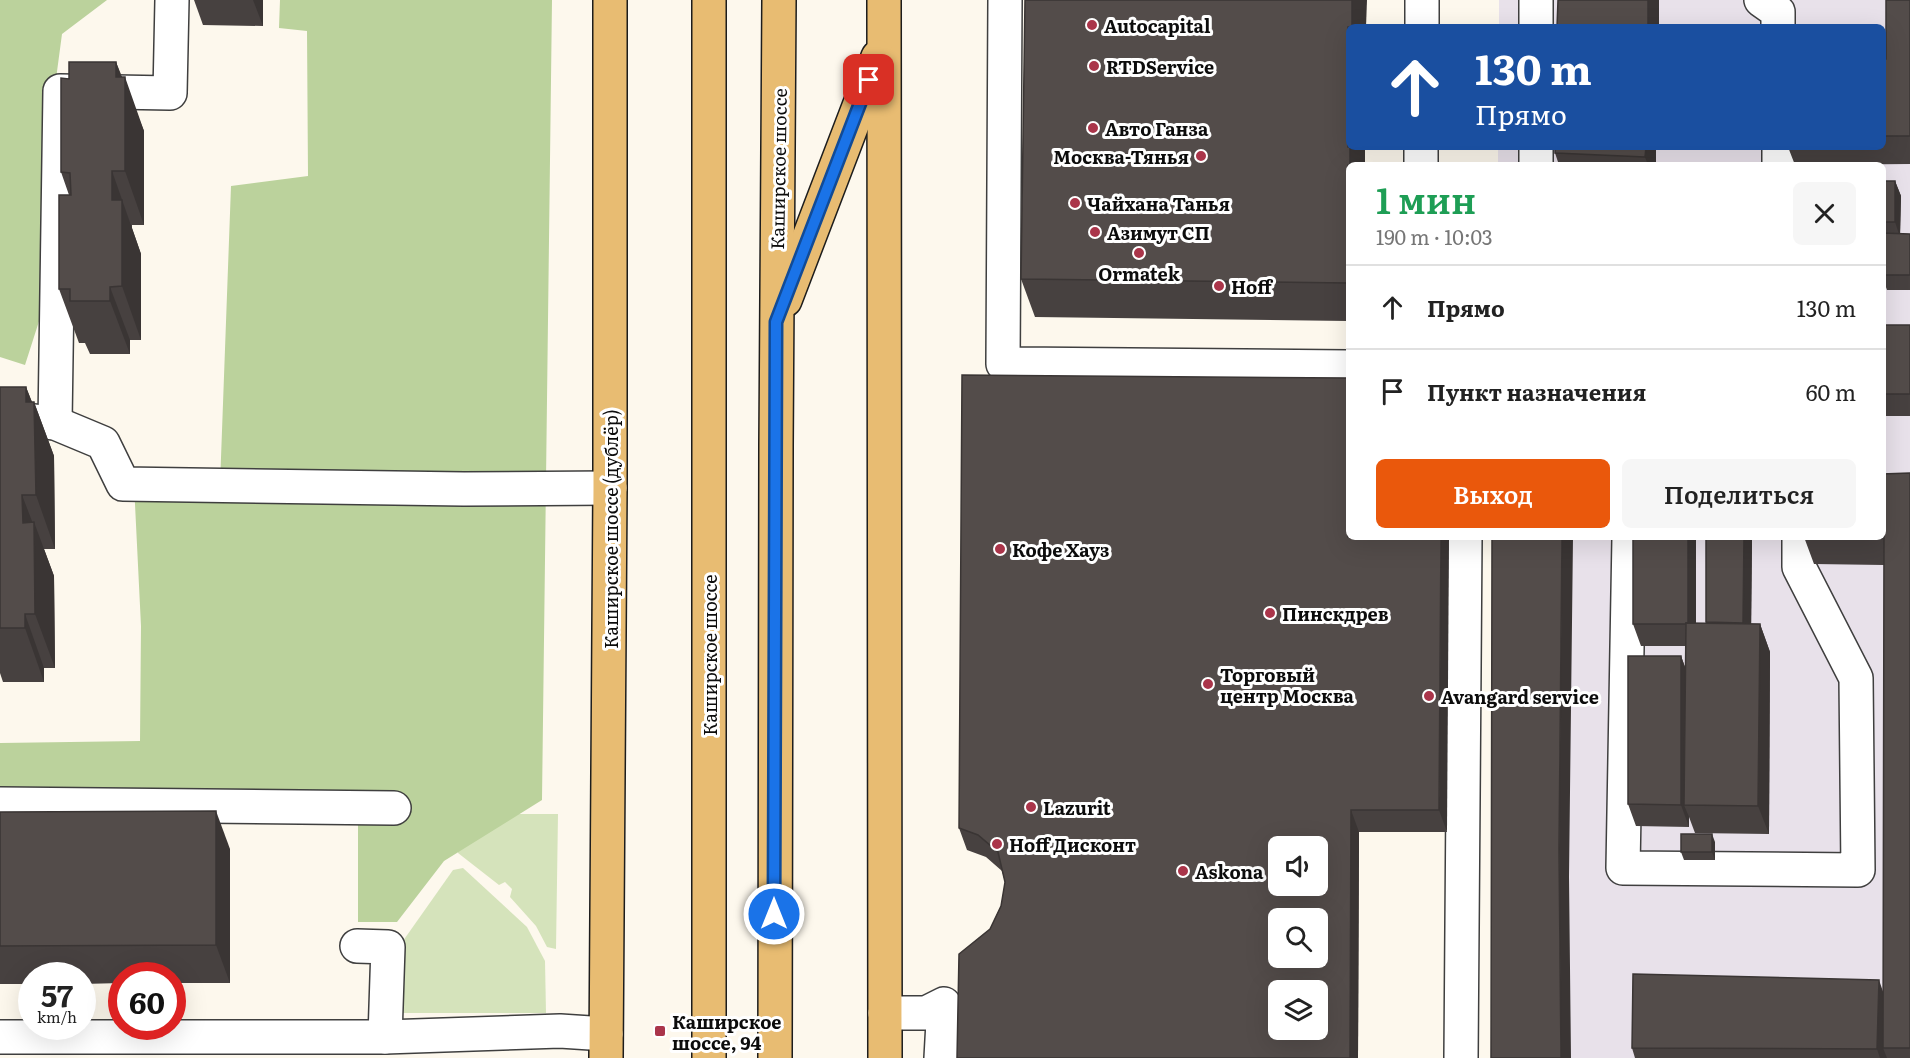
<!DOCTYPE html>
<html lang="ru">
<head>
<meta charset="utf-8">
<style>
  :root { --surface:#fff; --page:#f6f6f6; --text:#222; --muted:#767676; --line:#e0e0e0; --accent:#ea580c }
  body { margin:0; font-family:Literata,serif; background:var(--page); color:var(--text); height:100vh; display:flex; flex-direction:column; font-size:22px; white-space:nowrap }
  * { box-sizing:border-box; margin:0 }
  p { font-size:20px; color:var(--muted) }
  .icon { flex:none; width:33px; height:33px; fill:none; stroke:currentColor; stroke-width:2; stroke-linecap:round; stroke-linejoin:round }
  .map { position:relative; flex:1; overflow:hidden }
  .sheet { position:absolute; left:1346px; top:162px; width:540px; height:378px; display:flex; flex-direction:column; background:var(--surface); border-radius:9px; box-shadow:0 6px 24px #0002 }
  .sheet>* { flex:none }
  .top-card { position:absolute; left:1346px; top:24px; width:540px; height:126px; border-radius:9px; box-shadow:0 6px 24px #0002; background:#1a4fa0; color:#fff; overflow:hidden }
  .fabs { position:absolute; left:1268px; top:836px; display:grid; gap:12px }
  .fabs a { display:grid; place-items:center; width:60px; height:60px; border-radius:9px; background:var(--surface); box-shadow:0 6px 24px #0002; font-size:30px }
  .speed { position:absolute; left:18px; top:962px; display:flex; gap:12px; font-size:30px; font-weight:700; text-align:center }
  .speed>* { display:grid; place-content:center; width:78px; height:78px; border-radius:50%; background:var(--surface); box-shadow:0 6px 24px #0002; line-height:1 }
  .speed small { font-size:15px; font-weight:400 }
  .speed .limit { border:9px solid #d22; background:#fff; color:#111 }
  .pin { position:absolute; display:grid; place-items:center; width:51px; height:51px; color:#fff; margin:-26px; border-radius:12px; box-shadow:0 3px 9px #0006 }
  .me { position:absolute; width:66px; margin:-33px; rotate:0deg; stroke-linejoin:round; filter:drop-shadow(0 0 4px #0008) }
  .turn { display:flex; align-items:center; gap:21px; height:126px; padding:0 30px; font-size:27px }
  .turn .icon { width:78px; height:78px; stroke-width:2.5 }
  .turn b { display:block; font-size:42px; line-height:51px }
  .round { display:grid; place-items:center; flex:none; width:63px; height:63px; border-radius:9px; background:var(--page) }
  .summary { display:flex; align-items:center; justify-content:space-between; height:102px; padding:0 30px }
  h1 { font-size:36px; font-weight:600; line-height:45px; color:#1e9e55 }
  .button { display:flex; gap:12px; margin-top:auto; padding:12px 30px }
  .button a { flex:1; height:69px; border-radius:9px; background:var(--accent); color:#fff; font-size:24px; font-weight:600; line-height:69px; text-align:center }
  .button a+a { background:var(--page); color:var(--text) }
  ul { padding:0; list-style:none }
  li { display:flex; align-items:center; gap:18px; height:84px; padding:0 30px; border-top:2px solid var(--line) }
  li div { flex:1 }
  li b { display:block; font-size:22px }
  li em { font-style:normal }
  .map>svg:first-child { display:block }
  .industrial { fill:#e8e1ea }
  .green { fill:#d5e3bb }
  .forest { fill:#bbd29c }
  .lines { fill:none; stroke-linecap:round; stroke-linejoin:round }
  .minor-casing { stroke:#3f3f3f; stroke-width:36 }
  .major-casing { stroke:#1d1d1d; stroke-width:36 }
  .minor { stroke:#fff; stroke-width:33 }
  .major { stroke:#e8bc72; stroke-width:33 }
  .wall { fill:#474140 }
  .shaded-wall { fill:#3a3534 }
  .building { fill:#534c4a; stroke:#3a3534; stroke-width:1.5; fill-rule:evenodd }
  .route-casing { stroke:#114b97; stroke-width:15 }
  .route { stroke:#1a73e8; stroke-width:10 }
  .poi-dot { fill:#aa354a; stroke:#fff; stroke-width:2 }
  .labels { text-anchor:middle; dominant-baseline:central; stroke-width:6; stroke-linejoin:round; paint-order:stroke }
  .poi-label { font-size:18px; font-weight:bold; fill:#0c0c0c; stroke:#fff; text-anchor:start }
  .street-label { font-size:18px; fill:#0c0c0c; stroke:#fff }
</style>
</head>
<body>
<div class="map">
<svg width="1910" height="1058" viewBox="0 0 1910 1058">
  <rect width="100%" height="100%" fill="#fdf8ed"/>
  <polygon class="industrial" points="1499,0 1910,0 1910,1058 1494,1058 1495,537 1882,537 1882,165 1498,165 1498,147 1882,147 1882,27 1499,27"/>
  <g class="green">
    <polygon points="463,814 558,814 556,949 547,947 536,926 510,897 512,889 505,882 499,885 458,853 459,819"/>
    <polygon points="463,868 527,927 545,961 546,1013 399,1013 398,948 453,870"/>
  </g>
  <g class="forest">
    <polygon points="0,0 107,0 62,34 46,154 49,290 25,365 0,357"/>
    <polygon points="280,0 552,0 542,800 444,861 397,922 358,922 358,798 0,792 0,743 140,741 141,626 134,484 220,485 231,186 308,176 307,31 279,28"/>
  </g>
  <g class="lines">
    <defs>
      <g id="minor">
        <polyline points="1005,0 1003,364 1348,367"/>
        <polyline points="1536,0 1536,27"/>
        <polyline points="1761,0 1778,12 1778,27"/>
        <polyline points="1422,27 1422,0"/>
        <polyline points="1536,147 1536,165"/>
        <polyline points="1779,147 1779,165"/>
        <polyline points="1421,165 1421,147"/>
        <polyline points="0,418 55,423 103,443 123,484 464,489 610,488"/>
        <polyline points="55,423 60,91 170,93 172,0"/>
        <polyline points="1629,537 1623,868 1858,870 1856,678 1799,567 1799,537"/>
        <polyline points="0,804 394,808"/>
        <polyline points="357,946 388,947 385,1037"/>
        <polyline points="885,1013 926,1013 944,1004 941,1058"/>
        <polyline points="0,1037 385,1037 560,1031 606,1034"/>
        <polyline points="1461,1058 1465,537"/>
      </g>
      <g id="major">
        <polyline points="709,0 709,1058"/>
        <polyline points="884,0 885,1058"/>
        <polyline points="785,300 878,57"/>
        <polyline points="606,1058 610,488 610,0"/>
        <polyline points="775,1058 776,446 779,0"/>
      </g>
    </defs>
    <use href="#minor" class="minor-casing"/>
    <use href="#major" class="major-casing"/>
    <use href="#minor" class="minor"/>
    <use href="#major" class="major"/>
  </g>
  <g class="wall">
    <polygon points="194,0 263,0 263,26 203,25"/>
    <polygon points="1910,0 1910,164 1795,165 1788,147 1882,147 1882,59 1886,59"/>
    <polygon points="116,62 144,131 144,225 132,225 132,228 141,254 141,340 130,340 130,354 90,354 85,343 79,343 59,289 69,195 61,172 69,79"/>
    <polygon points="1365,147 1365,165 1348,165 1348,321 1035,317 1021,279"/>
    <polygon points="1555,147 1656,147 1656,165 1559,165 1555,153"/>
    <polygon points="1882,181 1895,181 1901,196 1900,234 1910,234 1910,290 1887,290 1882,276"/>
    <rect x="1882" y="325" width="28" height="91"/>
    <polygon points="1348,378 1447,832 1359,832 1358,1058 957,1058 990,929 1001,906 1005,882 1002,871 986,857 967,850 959,828"/>
    <polygon points="0,387 26,387 32,402 34,402 54,456 55,549 44,549 54,576 55,668 44,668 44,682 3,682 0,673"/>
    <polygon points="1910,473 1910,1058 1635,1058 1632,1048 1883,992 1884,565 1814,564 1804,537 1882,537"/>
    <polygon points="1706,537 1752,537 1751,624 1760,624 1770,652 1769,834 1695,833 1689,817 1689,827 1636,826 1628,804 1681,656 1685,667 1686,646 1641,646 1633,624 1706,623"/>
    <polygon points="0,812 230,849 230,983 172,983 172,975 122,975 122,983 82,984 82,975 32,975 32,984 0,984"/>
    <polygon points="1715,842 1715,860 1684,860 1681,852"/>
  </g>
  <g class="shaded-wall">
    <polygon points="253,0 263,0 263,26"/>
    <polygon points="1352,0 1367,0 1366,27 1352,27"/>
    <rect x="1648" y="0" width="11" height="27"/>
    <polygon points="116,62 125,87 125,77 144,131 144,225 125,171 116,77"/>
    <rect x="1350" y="147" width="15" height="18"/>
    <polygon points="1646,147 1656,147 1656,165 1648,165 1645,157"/>
    <polygon points="112,171 141,254 141,340 122,286 112,200"/>
    <polygon points="1895,181 1901,196 1900,237 1895,222"/>
    <polygon points="110,287 130,340 130,354 110,301"/>
    <polygon points="26,387 35,410 34,402 54,456 55,549 36,495 26,402"/>
    <polygon points="22,495 35,529 34,522 54,576 55,668 35,614 23,523"/>
    <polygon points="1441,537 1449,537 1447,832 1439,810"/>
    <polygon points="1562,537 1573,537 1569,877 1571,1058 1561,1058 1559,849"/>
    <polygon points="1688,537 1696,537 1696,646 1688,624"/>
    <polygon points="1744,537 1752,537 1751,646 1743,623"/>
    <polygon points="25,614 44,668 44,682 25,628"/>
    <polygon points="1760,624 1770,652 1769,834 1758,806"/>
    <polygon points="1681,656 1689,678 1684,805 1689,817 1689,827 1681,805"/>
    <polygon points="1351,810 1359,832 1358,1058 1350,1058"/>
    <polygon points="216,811 230,849 230,983 216,945"/>
    <polygon points="1712,834 1715,842 1715,860 1712,852"/>
    <polygon points="1879,980 1889,1009 1883,1048 1887,1058 1880,1058 1877,1049"/>
  </g>
  <g class="building">
    <polygon points="1025,0 1352,0 1352,27 1348,27 1348,147 1350,147 1350,165 1348,165 1348,283 1021,279"/>
    <polygon points="1558,0 1648,0 1648,27 1557,27"/>
    <polygon points="1886,0 1910,0 1910,136 1882,136 1882,59 1886,59"/>
    <polygon points="69,62 116,62 116,77 125,77 125,171 112,171 112,200 122,200 122,286 110,287 110,301 70,301 70,289 59,289 59,195 71,195 70,173 61,172 61,78 69,79"/>
    <polygon points="1555,147 1646,147 1645,157 1555,153"/>
    <rect x="1882" y="181" width="13" height="41"/>
    <polygon points="1882,233 1910,234 1910,275 1882,275"/>
    <rect x="1882" y="325" width="28" height="69"/>
    <path d="M962,375L1348,378V537H1441L1439,810H1351L1350,1058H957L959,954L990,929L1001,906L1005,882L998,852L978,835L959,828ZM1278,846H1317V885H1278ZM1278,918H1317V957H1278ZM1278,990H1317V1029H1278Z"/>
    <polygon points="0,387 26,387 26,402 34,402 36,495 22,495 23,523 34,522 35,614 25,614 25,628 0,628"/>
    <polygon points="1910,473 1910,1048 1883,1048 1884,537 1882,537 1882,474"/>
    <polygon points="1492,537 1562,537 1559,849 1561,1058 1491,1058"/>
    <polygon points="1633,537 1688,537 1688,623 1686,623 1686,624 1633,624"/>
    <polygon points="1706,537 1744,537 1743,623 1706,622"/>
    <polygon points="1686,623 1760,624 1758,806 1684,805"/>
    <polygon points="1628,656 1681,656 1681,805 1628,804"/>
    <polygon points="216,811 216,945 0,946 0,812"/>
    <rect x="1681" y="834" width="31" height="18"/>
    <polygon points="1633,974 1879,980 1877,1049 1632,1048"/>
  </g>
  <g class="lines">
    <defs>
      <polyline id="route" points="774,914 776,322 869,80"/>
    </defs>
    <use href="#route" class="route-casing"/>
    <use href="#route" class="route"/>
  </g>
  <g class="poi-dot">
    <circle cx="1092" cy="25" r="6"/>
    <circle cx="1094" cy="66" r="6"/>
    <circle cx="1093" cy="128" r="6"/>
    <circle cx="1201" cy="156" r="6"/>
    <circle cx="1075" cy="203" r="6"/>
    <circle cx="1095" cy="232" r="6"/>
    <circle cx="1139" cy="253" r="6"/>
    <circle cx="1219" cy="286" r="6"/>
    <circle cx="1000" cy="549" r="6"/>
    <circle cx="1270" cy="613" r="6"/>
    <circle cx="1208" cy="684" r="6"/>
    <circle cx="1429" cy="696" r="6"/>
    <circle cx="1031" cy="807" r="6"/>
    <circle cx="997" cy="844" r="6"/>
    <circle cx="1183" cy="871" r="6"/>
    <rect x="654" y="1025" width="12" height="12" rx="3"/>
  </g>
  <g class="labels">
    <g class="poi-label">
      <text x="1104" y="25">Autocapital</text>
      <text x="1106" y="66">RTDService</text>
      <text x="1105" y="128">Авто Ганза</text>
      <text x="1189" y="156" text-anchor="end">Москва-Тянья</text>
      <text x="1087" y="203">Чайхана Танья</text>
      <text x="1107" y="232">Азимут СП</text>
      <text x="1139" y="273" text-anchor="middle">Ormatek</text>
      <text x="1231" y="286">Hoff</text>
      <text x="1012" y="549">Кофе Хауз</text>
      <text x="1282" y="613">Пинскдрев</text>
      <text x="1220" y="674">Торговый<tspan x="1220" dy="21">центр Москва</tspan></text>
      <text x="1441" y="696">Avangard service</text>
      <text x="1043" y="807">Lazurit</text>
      <text x="1009" y="844">Hoff Дисконт</text>
      <text x="1195" y="871">Askona</text>
      <text x="672" y="1021">Каширское<tspan x="672" dy="21">шоссе, 94</tspan></text>
    </g>
    <g class="street-label">
      <text transform="translate(778 169) rotate(-89)">Каширское шоссе</text>
      <text transform="translate(610 529) rotate(-90)">Каширское шоссе (дублёр)</text>
      <text transform="translate(709 655) rotate(-90)">Каширское шоссе</text>
    </g>
  </g>
</svg>
<div class="fabs">
<a><svg class="icon" aria-label="sound" viewBox="0 0 24 24"><path d="M4 9h4l5-4v14l-5-4H4zM17 9q2 3 0 6"/></svg></a>
<a><svg class="icon" aria-label="search" viewBox="0 0 24 24"><circle cx="10" cy="10" r="6"/><path d="M15 15l6 6"/></svg></a>
<a><svg class="icon" aria-label="layers" viewBox="0 0 24 24"><path d="M12 4l9 5-9 5-9-5zM3 14l9 5 9-5"/></svg></a>
</div>
<div class="speed"><div>57<small>km/h</small></div><div class="limit">60</div></div>
<div class="pin" style="left:869px;top:80px;background:#d93025"><svg class="icon" aria-label="arrive" viewBox="0 0 24 24"><path d="M6 21V4h12l-3 4 3 4H6"/></svg></div>
<svg class="me" style="left:774px;top:914px" viewBox="-20 -20 40 40"><circle r="17" fill="#1a73e8" stroke="#fff" stroke-width="3"/><path d="M0-11L8 9 0 5-8 9z" fill="#fff"/></svg>
<div class="top-card">
<div class="turn"><svg class="icon" aria-label="ahead" viewBox="0 0 24 24"><path d="M12 20V5M6 11l6-6 6 6"/></svg><div><b>130 m</b>Прямо</div></div>
</div>
<section class="sheet">
<div class="summary"><div><h1>1 мин</h1><p>190 m · 10:03</p></div><a class="round"><svg class="icon" aria-label="close" viewBox="0 0 24 24"><path d="M6 6l12 12M18 6L6 18"/></svg></a></div>
<ul>
<li><svg class="icon" aria-label="ahead" viewBox="0 0 24 24"><path d="M12 20V5M6 11l6-6 6 6"/></svg><div><b>Прямо</b></div><em>130 m</em></li>
<li><svg class="icon" aria-label="arrive" viewBox="0 0 24 24"><path d="M6 21V4h12l-3 4 3 4H6"/></svg><div><b>Пункт назначения</b></div><em>60 m</em></li>
</ul>
<div class="button"><a>Выход</a><a>Поделиться</a></div>
</section>
</div>
</body>
</html>
